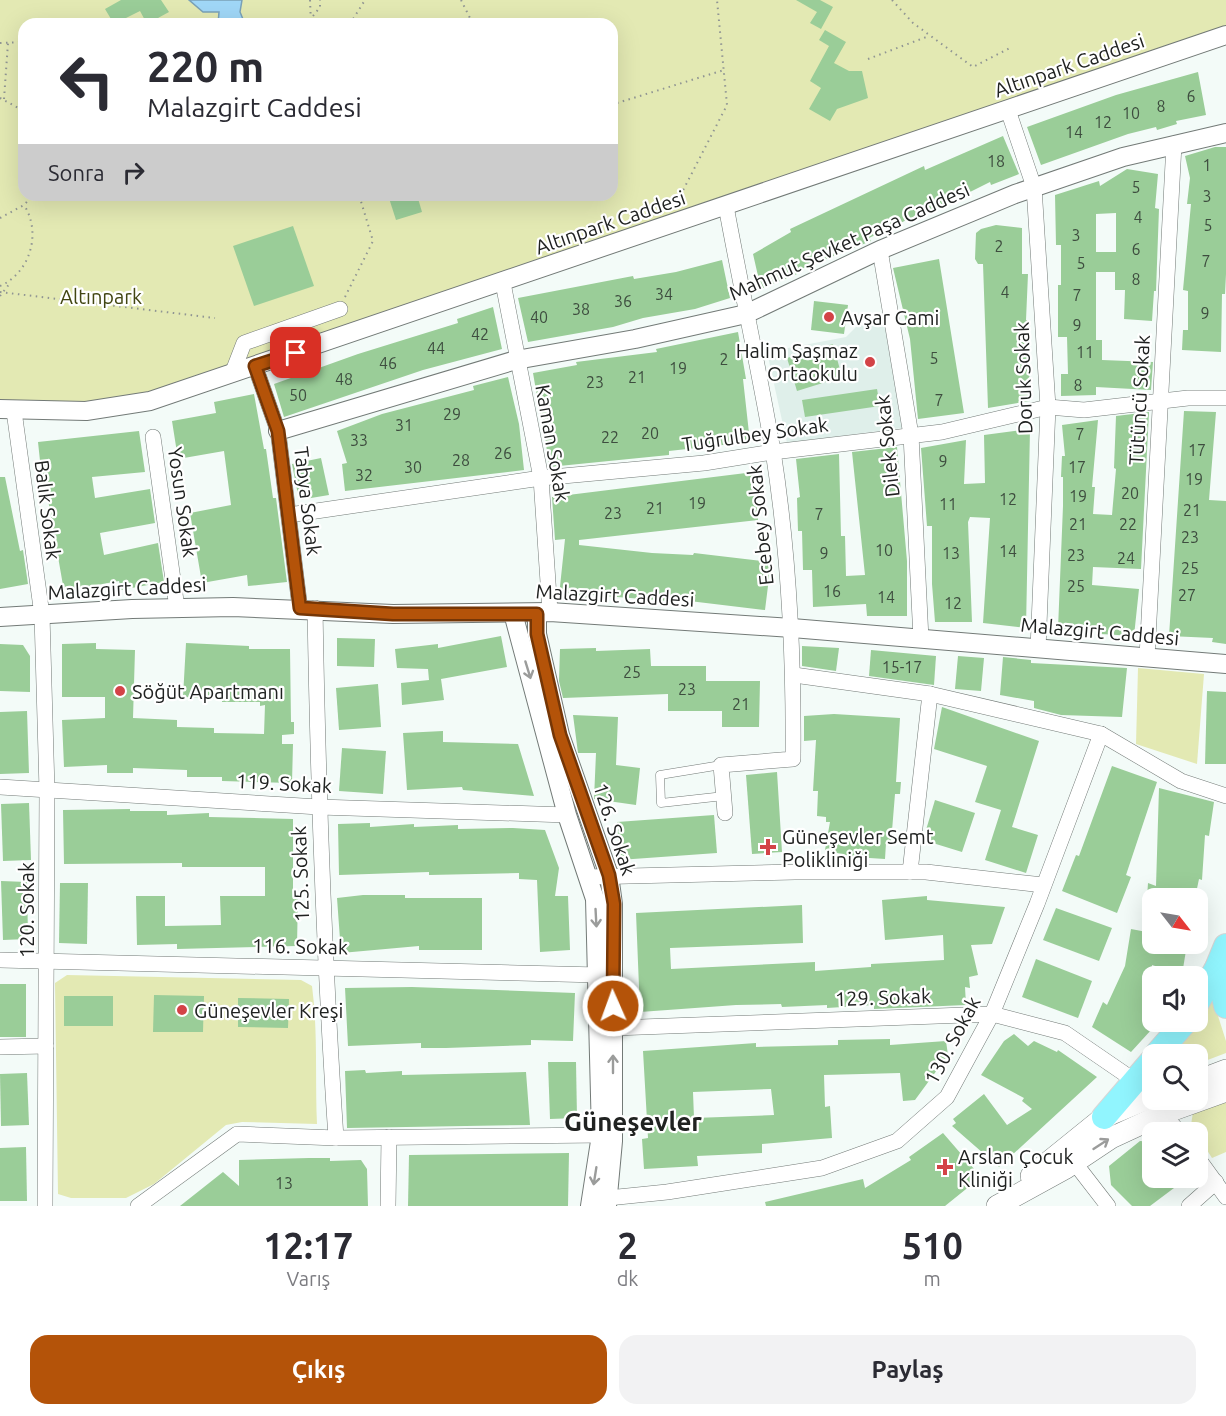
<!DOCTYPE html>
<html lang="tr">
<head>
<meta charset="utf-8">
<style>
  :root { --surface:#fff; --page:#f2f2f3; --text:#2b2b33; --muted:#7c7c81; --accent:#b45309 }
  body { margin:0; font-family:Ubuntu,sans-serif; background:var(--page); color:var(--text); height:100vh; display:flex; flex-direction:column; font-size:22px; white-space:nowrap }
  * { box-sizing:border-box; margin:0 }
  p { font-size:20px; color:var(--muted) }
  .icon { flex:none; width:33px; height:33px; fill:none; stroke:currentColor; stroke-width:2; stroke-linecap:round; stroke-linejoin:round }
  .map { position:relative; height:1206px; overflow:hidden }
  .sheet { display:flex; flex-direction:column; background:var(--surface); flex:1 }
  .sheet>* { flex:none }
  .guide { position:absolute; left:18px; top:18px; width:600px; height:183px; border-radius:18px; box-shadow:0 6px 24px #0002; background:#fff; color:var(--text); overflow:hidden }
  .needle { width:39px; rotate:121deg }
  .tools { position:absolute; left:1142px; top:888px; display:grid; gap:12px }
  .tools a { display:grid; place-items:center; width:66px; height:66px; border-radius:12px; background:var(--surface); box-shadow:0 6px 24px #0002; font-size:30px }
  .pin { position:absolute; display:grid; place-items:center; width:51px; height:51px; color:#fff; margin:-26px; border-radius:12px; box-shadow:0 3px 9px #0006 }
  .me { position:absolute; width:66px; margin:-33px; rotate:358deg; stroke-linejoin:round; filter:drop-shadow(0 0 4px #0008) }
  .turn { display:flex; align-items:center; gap:21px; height:126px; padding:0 30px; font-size:27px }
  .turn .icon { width:78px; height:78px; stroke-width:2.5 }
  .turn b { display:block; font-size:42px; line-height:51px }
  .then { display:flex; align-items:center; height:57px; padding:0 30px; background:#0003; gap:12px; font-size:22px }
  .eta { display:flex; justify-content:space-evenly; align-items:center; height:102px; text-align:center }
  .eta b { font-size:36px; font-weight:700; line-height:42px }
  .primary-button { display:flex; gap:12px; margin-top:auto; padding:12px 30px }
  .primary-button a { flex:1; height:69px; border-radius:18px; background:var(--accent); color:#fff; font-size:24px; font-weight:700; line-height:69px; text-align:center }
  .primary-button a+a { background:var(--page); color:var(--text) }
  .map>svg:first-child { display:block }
  .built { fill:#dfefea }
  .green { fill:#e3e9b3; fill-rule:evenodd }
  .water { fill:#a0d7f7; stroke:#7aa1b7; stroke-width:1.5 }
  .building { fill:#9acd98; fill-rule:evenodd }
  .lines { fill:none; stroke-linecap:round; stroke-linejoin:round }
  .service-casing { stroke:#737a77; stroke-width:9 }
  .minor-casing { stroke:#737a77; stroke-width:16 }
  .tertiary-casing { stroke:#737a77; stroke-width:20 }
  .secondary-casing { stroke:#737a77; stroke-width:22 }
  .primary-casing { stroke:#d7d7d7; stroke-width:26 }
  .path { stroke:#909593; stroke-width:2; stroke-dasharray:1.5 4.5; stroke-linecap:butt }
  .service { stroke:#fff; stroke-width:8 }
  .minor { stroke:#fff; stroke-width:15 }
  .tertiary { stroke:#fff; stroke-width:18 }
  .secondary { stroke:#fff; stroke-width:21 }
  .primary { stroke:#91f5fe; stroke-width:24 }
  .oneway { stroke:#9b9c9b }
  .route-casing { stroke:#753606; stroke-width:15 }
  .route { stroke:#b45309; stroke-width:10 }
  .poi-dot { fill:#d34347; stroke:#fff; stroke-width:2 }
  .labels { text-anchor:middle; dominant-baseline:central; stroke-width:4.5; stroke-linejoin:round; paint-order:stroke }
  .number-label { font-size:16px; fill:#3e4d3f }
  .street-label { font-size:20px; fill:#202221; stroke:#fff }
  .park-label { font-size:20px; fill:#424612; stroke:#fff }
  .poi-label { font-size:20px; fill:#202221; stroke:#fff; text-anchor:start }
  .district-label { font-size:26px; font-weight:bold; fill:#202221; stroke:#fff }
</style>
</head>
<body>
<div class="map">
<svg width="1226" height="1206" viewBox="0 0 1226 1206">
  <rect width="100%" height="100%" fill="#f3fbf8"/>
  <polygon class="built" points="883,314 902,428 787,443 767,352 846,337 858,325"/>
  <g class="green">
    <path d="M0,0H1226V34L150,401L0,409ZM24,24H612V195H24Z"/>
    <polygon points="1138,668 1204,674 1197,764 1136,744"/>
    <path d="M67,975L301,980L312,986C318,1031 315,1078 317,1124L242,1122L226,1125L154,1184L126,1198H71L58,1194L55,983Z"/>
    <polygon points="1211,994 1226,1041 1226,1053 1197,1064 1197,1054 1172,1054 1197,1022"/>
    <polygon points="1226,1100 1226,1152 1212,1158 1191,1125 1193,1112"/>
  </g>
  <polygon class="water" points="189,0 242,0 240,12 245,24 218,24 219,12 203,12"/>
  <g class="building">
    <polygon points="121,0 161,0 169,12 147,24 140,11 114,24 105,9"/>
    <polygon points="796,0 820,0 833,7 821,29 810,23 817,12"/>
    <polygon points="825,30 846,42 834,63 849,71 862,71 868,98 837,109 830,121 809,109 821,88 810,81 829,46 819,40"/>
    <polygon points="1198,72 1206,115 1176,121 1177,124 1157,130 1156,127 1128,134 1041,165 1027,127 1116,95"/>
    <polygon points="1003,136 1019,174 991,185 990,182 916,219 915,216 869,238 871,241 796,271 797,274 761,289 753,254 791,232 790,229 924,166 925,170"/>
    <polygon points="1215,147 1226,147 1226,274 1225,294 1222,294 1221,352 1182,350 1183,330 1188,330 1188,291 1183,290 1191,204 1187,204 1190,178 1185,156"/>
    <path d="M1127,169L1158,174L1155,208L1159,209L1156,291H1154L1152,321L1124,319L1125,290H1115V272H1096V340H1102V360L1153,362L1151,390L1096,387V395L1061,396V374H1068L1067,337H1058V285H1061V245H1056L1055,195L1099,181L1100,186ZM1116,213V252H1096V214Z"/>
    <polygon points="388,195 417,195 422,212 396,220"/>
    <polygon points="996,225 1022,228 1022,274 1028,274 1026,320 1028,320 1030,401 988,408 983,264 978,264 975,259 976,233 981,229"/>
    <polygon points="293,226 314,286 254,306 233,246"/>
    <polygon points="939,259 964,413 918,419 910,339 893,268"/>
    <polygon points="722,260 730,298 695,309 643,318 613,327 528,342 518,298 633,276 634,279 676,272"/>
    <polygon points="814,301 848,305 844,334 811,330"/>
    <polygon points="493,307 502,349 423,370 284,417 274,384 358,354 458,323 457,319"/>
    <polygon points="738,332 746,379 743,379 750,442 669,451 669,455 549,467 542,413 540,414 533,373 577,365 576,362 657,352 656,349"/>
    <polygon points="833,344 842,377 797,391 787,358"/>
    <polygon points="508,377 519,424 524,470 345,491 342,464 347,463 337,431 382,414 474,390 473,386"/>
    <polygon points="877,389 880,406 805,417 802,400"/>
    <polygon points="254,394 264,449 266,449 273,498 276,498 287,582 248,586 247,575 202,583 190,513 231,505 224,451 178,459 172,421 216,413 214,402"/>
    <polygon points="1184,411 1216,412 1209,500 1226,501 1226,644 1212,642 1213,638 1169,636"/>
    <polygon points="1149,412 1141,569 1093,567 1092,585 1139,589 1134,636 1101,634 1102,631 1058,629 1063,506 1063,477 1061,477 1062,456 1065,456 1062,425 1098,420 1092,487 1095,487 1093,514 1112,515 1116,469 1114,468 1116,416"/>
    <polygon points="1030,429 1026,628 983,623 990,518 970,517 968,522 972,622 935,622 932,584 932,526 927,526 921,448 966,440 964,484 985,483 984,435"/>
    <polygon points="139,431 145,472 92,477 95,498 150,489 155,523 100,533 104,555 158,543 164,582 121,590 119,581 64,591 46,488 43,489 38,442"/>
    <polygon points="897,447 907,561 907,616 867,616 866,604 813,607 812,570 803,570 802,531 798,531 797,498 800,497 796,459 839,454 841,536 845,536 846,576 865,575 852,452"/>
    <polygon points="321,458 329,495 299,500 292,464"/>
    <polygon points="754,472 758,520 579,540 579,545 652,553 693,555 694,553 771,562 765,610 681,600 681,602 592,595 591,600 559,596 565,539 555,540 552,497"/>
    <polygon points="0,477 5,477 20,551 23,550 28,584 0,589"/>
    <polygon points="501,636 507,667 441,679 444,700 402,705 401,683 429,680 428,669 397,668 395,649 438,644 438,648"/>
    <polygon points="337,638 375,639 374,667 337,666"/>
    <polygon points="96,643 96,649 135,650 133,718 177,720 177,727 214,728 214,733 264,734 265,705 260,706 260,702 222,702 222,699 183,697 186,643 249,646 249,649 290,649 291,722 294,722 294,734 282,735 282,744 293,744 292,783 222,781 222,777 187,777 187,770 133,768 133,773 107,773 107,765 64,767 62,720 105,718 105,697 62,697 62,644"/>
    <polygon points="0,644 23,645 30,656 30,692 0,691"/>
    <polygon points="802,646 839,648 836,671 802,666"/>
    <polygon points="596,648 596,651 650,649 651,666 706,666 706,681 760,681 759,727 722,727 722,711 668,711 668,694 563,698 559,681 560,649"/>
    <polygon points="871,650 936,656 934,685 869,676"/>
    <polygon points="958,656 984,658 981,691 955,689"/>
    <polygon points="1003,657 1031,660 1031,663 1127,668 1122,717 1061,715 1034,708 1034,701 1000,695"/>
    <polygon points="378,684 381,727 339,730 336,688"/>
    <polygon points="1207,691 1226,692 1226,764 1205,764"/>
    <polygon points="942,707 1039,741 1012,827 1038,835 1026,873 985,860 1001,810 975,802 987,766 934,749"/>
    <polygon points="27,711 29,773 0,774 0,712"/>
    <polygon points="834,714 900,718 896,782 901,782 900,794 895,794 891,843 886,843 885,859 854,857 825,850 830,822 826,822 826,817 817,816 818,791 813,791 816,740 804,741 804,716"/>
    <polygon points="573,715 618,717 616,765 640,768 636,805 594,799 596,753 578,753"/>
    <polygon points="443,731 443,742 518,744 534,796 463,790 462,787 407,790 403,733"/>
    <polygon points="342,748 386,751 383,794 339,791"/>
    <polygon points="1112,766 1157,782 1126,875 1131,877 1117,913 1062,891 1076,855 1079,856"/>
    <polygon points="777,772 782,852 752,854 746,775"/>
    <polygon points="1159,788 1214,802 1209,836 1205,835 1202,880 1199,879 1195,898 1147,898 1148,883 1156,886"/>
    <polygon points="935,800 975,813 962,852 923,840"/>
    <polygon points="29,803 31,860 3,861 1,804"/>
    <polygon points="130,809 130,811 167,811 167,815 209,813 209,817 293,819 293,894 298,894 297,946 177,949 177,944 137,945 136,896 165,896 165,926 221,925 220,896 265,896 265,867 182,867 182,863 64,864 63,810"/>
    <polygon points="714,815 717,853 619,860 617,822"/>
    <polygon points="370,823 370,827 414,824 414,827 458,825 458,829 513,828 545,830 559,868 555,896 568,896 570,950 540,952 537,880 519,879 519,873 429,875 429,872 339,875 338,824"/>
    <polygon points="1,881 27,882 28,939 3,940"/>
    <polygon points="60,883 88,883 87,944 59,943"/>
    <polygon points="363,895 405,895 405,898 482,898 482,950 419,950 419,946 341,953 337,898"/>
    <polygon points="927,896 927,900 1005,907 992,944 971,945 978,975 969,977 970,988 965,987 966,1005 874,1009 874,1005 827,1008 827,1005 782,1007 781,1004 736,1005 640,1012 636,913 802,905 803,943 670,948 671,969 815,962 815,971 871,967 871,964 944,960 943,935 885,940 882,900"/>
    <polygon points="1056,908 1112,928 1099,961 1043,940"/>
    <polygon points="1131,929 1152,933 1152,944 1187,944 1182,975 1152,965 1152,1029 1131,1052 1092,1027 1103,1002 1107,1005 1125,966"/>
    <polygon points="1036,959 1092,981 1078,1018 1022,997"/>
    <rect x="0" y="984" width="26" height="53"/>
    <polygon points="412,987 575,993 573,1041 531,1040 531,1045 446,1048 421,1048 421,1043 348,1046 345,988"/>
    <polygon points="154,995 204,996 203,1032 153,1032"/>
    <rect x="64" y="996" width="49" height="30"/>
    <polygon points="238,998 289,999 288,1028 238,1027"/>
    <polygon points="1014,1034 1028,1046 1034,1041 1057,1052 1058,1050 1097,1077 999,1167 952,1126 956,1123 953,1119 984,1094 1007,1125 1032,1109 1022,1101 1024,1098 981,1075 1004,1041"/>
    <path d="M890,1039V1045L946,1041L948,1055L915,1100L903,1101L900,1073L824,1075L825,1107L830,1106L832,1138L762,1144V1153L697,1156L698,1166L644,1169L642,1139L648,1138L643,1051L756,1043V1047L838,1045V1040ZM771,1089L774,1115L694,1118L693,1092Z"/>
    <polygon points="548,1062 576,1062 577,1118 550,1119"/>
    <polygon points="365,1070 366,1073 402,1071 402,1075 526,1072 530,1125 347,1128 345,1071"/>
    <polygon points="27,1073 29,1125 1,1126 0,1074"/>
    <polygon points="943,1133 981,1177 945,1206 766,1206 765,1202 863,1179 865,1188 911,1160 909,1157"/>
    <polygon points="1140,1141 1152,1142 1152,1178 1177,1178 1174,1188 1150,1206 1132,1206 1111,1185 1109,1166"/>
    <polygon points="26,1147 27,1201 0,1201 0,1148"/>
    <polygon points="569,1153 568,1206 408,1206 409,1155"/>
    <polygon points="309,1158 330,1158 330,1161 361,1160 367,1169 368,1206 180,1206 223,1172 239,1186 239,1160"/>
  </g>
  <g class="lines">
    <defs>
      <polyline id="service" points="721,765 660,775 661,803 724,796"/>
      <g id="minor">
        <polyline points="1008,110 1034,187 1048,407 1038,649"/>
        <polyline points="880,250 911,435 921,639"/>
        <polyline points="503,283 541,478 550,612"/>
        <polyline points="255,366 278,431 300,608"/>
        <polyline points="232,374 244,343 340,309"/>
        <polyline points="14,411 42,615 47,790 45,1206"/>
        <polyline points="153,437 177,608"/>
        <polyline points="289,515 541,478 704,463 773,452 942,432 1048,407 1084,410 1188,398 1226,398"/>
        <path d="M315,608C318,785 324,961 336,1138"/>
        <polyline points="1147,657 1174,144"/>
        <polyline points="794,675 930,694 1101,734 1181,781 1226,796"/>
        <polyline points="0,787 319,807 567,815"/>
        <path d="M725,813L721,765L793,759C794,656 789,553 773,451C759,369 741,288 726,206"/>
        <polyline points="910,872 930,694"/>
        <polyline points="588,877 795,872 926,872 1043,885"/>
        <polyline points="0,960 599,975"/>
        <polyline points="614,1028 992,1014 1065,1033 1135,1081"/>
        <polyline points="0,1047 46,1046"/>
        <polyline points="1158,1108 1179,1132"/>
        <polyline points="1197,1157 1226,1197"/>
        <polyline points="1074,1162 1108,1206"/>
        <polyline points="608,1198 667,1192 822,1168 897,1141 947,1097 992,1014 1037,904 1101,734"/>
        <polyline points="138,1206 237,1134 336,1138 601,1135"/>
        <polyline points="388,1206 389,1137"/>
        <polyline points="1189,1206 1216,1182"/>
      </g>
      <g id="tertiary">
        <polyline points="0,409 86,411 150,401 1226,35"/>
        <polyline points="278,431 516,360 635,339 746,314 880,250 1015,194 1123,157 1226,133"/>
        <polyline points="513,613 567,815 595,899 601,1135 590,1206"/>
        <polyline points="537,614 537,634 560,735 609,875 613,904 613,1141 607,1206"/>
        <polyline points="0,617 132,609 233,607 393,614 550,612 792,628 1226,664"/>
      </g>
      <g id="secondary">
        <polyline points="1197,1081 1226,1070"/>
        <polyline points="1031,1176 1104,1117 1152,1097"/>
        <polyline points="997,1206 1066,1168 1111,1138 1165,1113 1226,1091"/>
      </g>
      <g id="primary">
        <polyline points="1217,968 1226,1006"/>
        <polyline points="1197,1003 1217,968 1226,946"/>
        <polyline points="1157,1054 1185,1022"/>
        <polyline points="1104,1117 1152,1061"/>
      </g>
    </defs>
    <use href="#service" class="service-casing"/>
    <use href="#minor" class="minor-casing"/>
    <use href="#tertiary" class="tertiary-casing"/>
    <use href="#secondary" class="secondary-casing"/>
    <use href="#primary" class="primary-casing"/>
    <g class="path">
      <polyline points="310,0 311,24"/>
      <polyline points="461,0 473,24"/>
      <polyline points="892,0 913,23 973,67 1010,48"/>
      <polyline points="313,16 320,7 320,0"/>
      <polyline points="350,24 365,0"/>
      <polyline points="0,43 24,42"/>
      <polyline points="868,59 929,36"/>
      <polyline points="0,98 24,111"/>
      <polyline points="4,99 8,43"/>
      <polyline points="617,103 724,70"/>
      <polyline points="675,206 727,105 717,0"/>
      <polyline points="0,218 24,205 33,195"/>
      <path d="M0,286C30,273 42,233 24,205"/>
      <polyline points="0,292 215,318"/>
      <polyline points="0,296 10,283"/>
      <polyline points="345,297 373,241 359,195"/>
    </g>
    <use href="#service" class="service"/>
    <use href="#minor" class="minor"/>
    <use href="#tertiary" class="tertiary"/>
    <use href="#secondary" class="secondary"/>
    <use href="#primary" class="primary"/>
  </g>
  <defs><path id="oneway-shaft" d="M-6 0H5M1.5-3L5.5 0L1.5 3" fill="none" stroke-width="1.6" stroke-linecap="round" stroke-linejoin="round" transform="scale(1.5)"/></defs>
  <g class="oneway">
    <use href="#oneway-shaft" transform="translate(528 670) rotate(73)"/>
    <use href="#oneway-shaft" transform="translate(596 918) rotate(87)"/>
    <use href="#oneway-shaft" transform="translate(613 1064) rotate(-90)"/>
    <use href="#oneway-shaft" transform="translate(1101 1144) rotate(-33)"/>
    <use href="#oneway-shaft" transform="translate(595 1176) rotate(99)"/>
  </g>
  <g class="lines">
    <defs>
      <polyline id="route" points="296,353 255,366 278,431 300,608 393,614 537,614 537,634 560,735 609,875 614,904 613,1006"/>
    </defs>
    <use href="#route" class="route-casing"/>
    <use href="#route" class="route"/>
  </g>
  <g class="poi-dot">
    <circle cx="829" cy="317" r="6"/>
    <circle cx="870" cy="362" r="6"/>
    <circle cx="120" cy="691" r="6"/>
    <path d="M765 838h6v6h6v6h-6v6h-6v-6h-6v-6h6z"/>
    <circle cx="182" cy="1010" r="6"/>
    <path d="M942 1158h6v6h6v6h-6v6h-6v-6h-6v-6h6z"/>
  </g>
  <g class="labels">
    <g class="number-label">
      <text x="1191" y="96">6</text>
      <text x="1161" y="106">8</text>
      <text x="1131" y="113">10</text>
      <text x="1103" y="122">12</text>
      <text x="1074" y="132">14</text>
      <text x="996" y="161">18</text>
      <text x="1207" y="165">1</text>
      <text x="1136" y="187">5</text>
      <text x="1207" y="196">3</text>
      <text x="1138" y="217">4</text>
      <text x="1208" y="225">5</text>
      <text x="1076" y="235">3</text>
      <text x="999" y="246">2</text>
      <text x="1136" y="249">6</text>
      <text x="1206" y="261">7</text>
      <text x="1081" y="263">5</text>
      <text x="1136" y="279">8</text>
      <text x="1005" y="292">4</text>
      <text x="664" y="294">34</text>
      <text x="1077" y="295">7</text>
      <text x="623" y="301">36</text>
      <text x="581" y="309">38</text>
      <text x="1205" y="313">9</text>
      <text x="539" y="317">40</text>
      <text x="1077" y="325">9</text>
      <text x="480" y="334">42</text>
      <text x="436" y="348">44</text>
      <text x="1085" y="352">11</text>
      <text x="934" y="358">5</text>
      <text x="724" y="359">2</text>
      <text x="388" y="363">46</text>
      <text x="678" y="368">19</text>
      <text x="637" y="377">21</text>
      <text x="344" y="379">48</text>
      <text x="595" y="382">23</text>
      <text x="1078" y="385">8</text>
      <text x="298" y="395">50</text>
      <text x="939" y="400">7</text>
      <text x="452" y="414">29</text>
      <text x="404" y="425">31</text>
      <text x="650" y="433">20</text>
      <text x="1080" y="434">7</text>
      <text x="610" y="437">22</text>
      <text x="359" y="440">33</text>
      <text x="1197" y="450">17</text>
      <text x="503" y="453">26</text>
      <text x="461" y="460">28</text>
      <text x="943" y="461">9</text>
      <text x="413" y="467">30</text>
      <text x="1077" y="467">17</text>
      <text x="364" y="475">32</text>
      <text x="1194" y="479">19</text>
      <text x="1130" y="493">20</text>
      <text x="1078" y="496">19</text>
      <text x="1008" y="499">12</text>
      <text x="697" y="503">19</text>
      <text x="948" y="504">11</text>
      <text x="655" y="508">21</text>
      <text x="1192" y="510">21</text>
      <text x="613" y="513">23</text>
      <text x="819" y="514">7</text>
      <text x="1078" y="524">21</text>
      <text x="1128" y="524">22</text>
      <text x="1190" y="537">23</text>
      <text x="884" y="550">10</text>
      <text x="1008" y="551">14</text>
      <text x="824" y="553">9</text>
      <text x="951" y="553">13</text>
      <text x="1076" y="555">23</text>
      <text x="1126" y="558">24</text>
      <text x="1190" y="568">25</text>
      <text x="1076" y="586">25</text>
      <text x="832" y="591">16</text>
      <text x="1187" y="595">27</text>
      <text x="886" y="597">14</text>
      <text x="953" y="603">12</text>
      <text x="902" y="667">15-17</text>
      <text x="632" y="672">25</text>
      <text x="687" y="689">23</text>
      <text x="741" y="704">21</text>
      <text x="284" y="1183">13</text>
    </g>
    <g class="street-label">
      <text transform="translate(1069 65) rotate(-19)">Altınpark Caddesi</text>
      <text transform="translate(610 222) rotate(-19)">Altınpark Caddesi</text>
      <text transform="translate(849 241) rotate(-24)">Mahmut Şevket Paşa Caddesi</text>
      <text transform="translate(1023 378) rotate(-92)">Doruk Sokak</text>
      <text transform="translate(1139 400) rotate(-87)">Tütüncü Sokak</text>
      <text transform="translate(755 434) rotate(-8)">Tuğrulbey Sokak</text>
      <text transform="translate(553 443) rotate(80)">Kaman Sokak</text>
      <text transform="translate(887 446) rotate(-96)">Dilek Sokak</text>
      <text transform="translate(308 501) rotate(83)">Tabya Sokak</text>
      <text transform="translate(183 502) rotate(82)">Yosun Sokak</text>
      <text transform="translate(48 510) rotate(83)">Balık Sokak</text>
      <text transform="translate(760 525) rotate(-96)">Ecebey Sokak</text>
      <text transform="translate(127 588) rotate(-3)">Malazgirt Caddesi</text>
      <text transform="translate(615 595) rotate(3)">Malazgirt Caddesi</text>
      <text transform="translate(1100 631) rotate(5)">Malazgirt Caddesi</text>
      <text transform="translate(284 783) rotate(3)">119. Sokak</text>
      <text transform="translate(615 829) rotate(72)">126. Sokak</text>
      <text transform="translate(300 874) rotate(-92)">125. Sokak</text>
      <text transform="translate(26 910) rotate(-90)">120. Sokak</text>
      <text transform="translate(300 946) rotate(1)">116. Sokak</text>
      <text transform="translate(883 997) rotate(-2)">129. Sokak</text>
      <text transform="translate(952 1040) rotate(-62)">130. Sokak</text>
    </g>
    <g class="park-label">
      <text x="101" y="296">Altınpark</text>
    </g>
    <g class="poi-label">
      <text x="841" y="317">Avşar Cami</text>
      <text x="858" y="350" text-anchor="end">Halim Şaşmaz<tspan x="858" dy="23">Ortaokulu</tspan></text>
      <text x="132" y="691">Söğüt Apartmanı</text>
      <text x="782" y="836">Güneşevler Semt<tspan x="782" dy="23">Polikliniği</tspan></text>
      <text x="194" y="1010">Güneşevler Kreşi</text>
      <text x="958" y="1156">Arslan Çocuk<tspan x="958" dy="23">Kliniği</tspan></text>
    </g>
    <g class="district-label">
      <text x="633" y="1121">Güneşevler</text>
    </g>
  </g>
</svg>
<div class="tools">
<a><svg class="needle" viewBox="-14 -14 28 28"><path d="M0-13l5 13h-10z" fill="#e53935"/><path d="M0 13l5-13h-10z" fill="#7c7c81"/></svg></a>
<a><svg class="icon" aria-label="sound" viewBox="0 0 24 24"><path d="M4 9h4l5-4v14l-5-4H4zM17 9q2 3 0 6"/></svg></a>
<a><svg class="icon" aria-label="search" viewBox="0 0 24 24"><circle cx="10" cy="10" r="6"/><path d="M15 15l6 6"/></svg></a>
<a><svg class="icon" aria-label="layers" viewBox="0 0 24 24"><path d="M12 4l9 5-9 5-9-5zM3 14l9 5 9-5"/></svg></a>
</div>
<div class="pin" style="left:296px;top:353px;background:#d93025"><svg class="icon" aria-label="arrive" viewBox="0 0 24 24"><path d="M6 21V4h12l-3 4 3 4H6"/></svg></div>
<svg class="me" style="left:613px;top:1006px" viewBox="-20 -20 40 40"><circle r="17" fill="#b45309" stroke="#fff" stroke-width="3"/><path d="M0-11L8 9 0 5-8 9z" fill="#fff"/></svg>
<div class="guide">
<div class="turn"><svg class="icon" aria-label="left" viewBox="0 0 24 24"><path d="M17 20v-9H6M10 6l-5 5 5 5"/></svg><div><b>220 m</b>Malazgirt Caddesi</div></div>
<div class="then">Sonra<svg class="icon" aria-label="right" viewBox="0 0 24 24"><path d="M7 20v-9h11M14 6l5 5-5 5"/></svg></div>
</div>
</div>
<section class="sheet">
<div class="eta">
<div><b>12:17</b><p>Varış</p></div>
<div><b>2</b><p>dk</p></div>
<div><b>510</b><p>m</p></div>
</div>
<div class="primary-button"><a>Çıkış</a><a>Paylaş</a></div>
</section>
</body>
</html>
